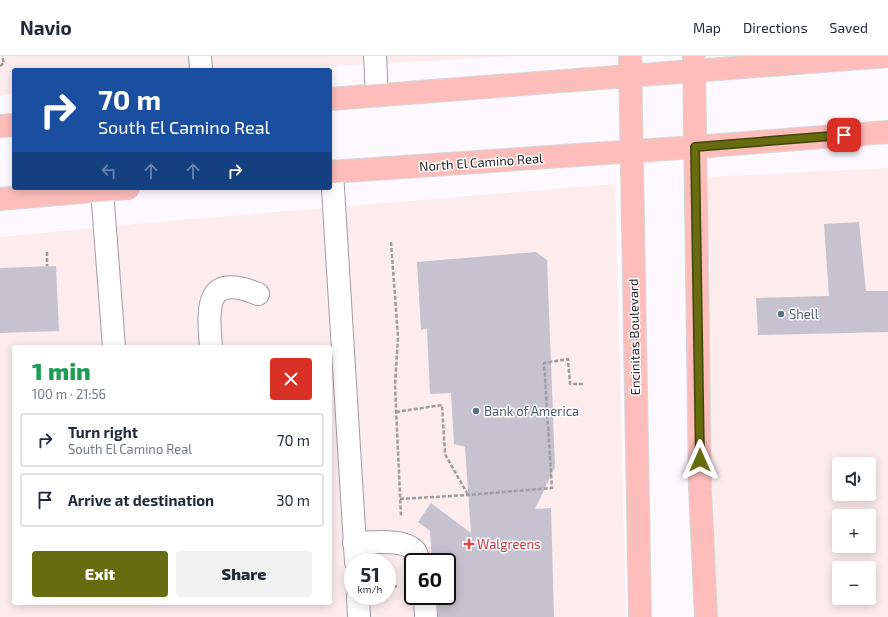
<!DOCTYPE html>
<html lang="en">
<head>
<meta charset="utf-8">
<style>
  :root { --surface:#fff; --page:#f2f2f3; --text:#1f2937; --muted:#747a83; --line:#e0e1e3; --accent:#666c0f }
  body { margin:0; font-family:"Exo 2",sans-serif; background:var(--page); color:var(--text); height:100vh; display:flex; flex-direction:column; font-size:15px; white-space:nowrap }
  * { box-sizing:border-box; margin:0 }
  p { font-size:13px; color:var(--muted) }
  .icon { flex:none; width:22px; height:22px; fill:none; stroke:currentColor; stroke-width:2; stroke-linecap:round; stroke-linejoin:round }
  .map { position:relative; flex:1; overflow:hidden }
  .side { position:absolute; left:12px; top:289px; width:320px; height:260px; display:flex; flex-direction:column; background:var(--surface); border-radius:4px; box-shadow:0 2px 10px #0003 }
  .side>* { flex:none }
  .hud { position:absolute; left:12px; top:12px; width:320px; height:122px; border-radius:4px; box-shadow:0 2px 10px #0003; background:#1a4fa0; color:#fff; overflow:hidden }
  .fabs { position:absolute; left:832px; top:401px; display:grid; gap:8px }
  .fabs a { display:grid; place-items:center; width:44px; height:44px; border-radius:4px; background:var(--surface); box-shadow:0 2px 10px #0003; font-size:20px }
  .speed { position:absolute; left:344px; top:497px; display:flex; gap:8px; font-size:20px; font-weight:700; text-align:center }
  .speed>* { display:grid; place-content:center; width:52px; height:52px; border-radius:50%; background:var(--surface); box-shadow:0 2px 10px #0003; line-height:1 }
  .speed small { font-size:10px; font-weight:400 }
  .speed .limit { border:2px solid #111; border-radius:6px; background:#fff; color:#111 }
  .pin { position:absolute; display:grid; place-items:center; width:34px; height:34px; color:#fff; margin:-17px; border-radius:8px; box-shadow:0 2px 6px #0006 }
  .me { position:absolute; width:44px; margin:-22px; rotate:0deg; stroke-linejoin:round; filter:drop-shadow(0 0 3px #0008) }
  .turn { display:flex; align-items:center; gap:14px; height:84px; padding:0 20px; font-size:18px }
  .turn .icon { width:52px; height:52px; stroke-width:2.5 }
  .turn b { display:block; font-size:28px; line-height:34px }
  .lanes { display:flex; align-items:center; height:38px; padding:0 20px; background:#0003; justify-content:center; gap:20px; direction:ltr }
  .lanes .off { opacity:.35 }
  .round { display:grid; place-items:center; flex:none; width:42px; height:42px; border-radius:4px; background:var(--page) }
  .overview { display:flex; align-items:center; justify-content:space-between; height:68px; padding:0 20px }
  h1 { font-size:24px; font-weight:800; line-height:30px; color:#1e9e55 }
  .action { display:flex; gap:8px; margin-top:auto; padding:8px 20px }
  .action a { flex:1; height:46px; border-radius:4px; background:var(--accent); color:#fff; font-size:16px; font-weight:800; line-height:46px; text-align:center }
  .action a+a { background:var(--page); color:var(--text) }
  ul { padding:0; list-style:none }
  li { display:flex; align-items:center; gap:12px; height:54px; margin:0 8px 6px; padding:0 12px; border:2px solid var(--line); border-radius:4px }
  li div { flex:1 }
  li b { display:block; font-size:15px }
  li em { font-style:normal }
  header { display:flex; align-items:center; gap:24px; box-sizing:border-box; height:56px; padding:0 20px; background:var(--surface); border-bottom:1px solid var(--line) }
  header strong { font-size:19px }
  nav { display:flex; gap:22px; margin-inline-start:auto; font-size:14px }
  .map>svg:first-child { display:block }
  .commercial { fill:#fcecee; fill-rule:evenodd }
  .building { fill:#c7c2cf }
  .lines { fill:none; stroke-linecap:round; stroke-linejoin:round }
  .minor-casing { stroke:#a39aa6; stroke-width:24 }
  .major-casing { stroke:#d7d6d7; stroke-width:24 }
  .path { stroke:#9f9ca0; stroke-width:2.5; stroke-dasharray:4 2; stroke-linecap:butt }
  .minor { stroke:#fff; stroke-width:22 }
  .major { stroke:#fdbdbb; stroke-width:22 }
  .route-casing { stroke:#42460a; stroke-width:10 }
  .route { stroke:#666c0f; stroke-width:7 }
  .service-dot { fill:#5c6f8a; stroke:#fff; stroke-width:1.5 }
  .health-dot { fill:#e0444e; stroke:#fff; stroke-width:1.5 }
  .labels { text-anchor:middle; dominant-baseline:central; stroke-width:3; stroke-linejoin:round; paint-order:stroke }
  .street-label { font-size:13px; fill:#1f1c20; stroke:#fff }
  .service-label { font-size:13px; fill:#4e5e75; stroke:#fff; text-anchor:start }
  .health-label { font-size:13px; fill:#be3a42; stroke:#fff; text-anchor:start }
</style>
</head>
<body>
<header>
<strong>Navio</strong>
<nav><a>Map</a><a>Directions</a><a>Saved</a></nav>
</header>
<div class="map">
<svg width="888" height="561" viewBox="0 0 888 561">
  <rect width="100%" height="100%" fill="#fdf9fe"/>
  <g class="commercial">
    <polygon points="0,0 518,0 266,14 14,14 14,38 0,40"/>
    <path d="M888,112V561H715L706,121ZM839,408H869V438H839ZM839,460H869V490H839ZM839,512H869V542H839Z"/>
    <path d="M615,128L626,561H0V181L179,164ZM14,291H330V547H14ZM353,506H387V540H353ZM413,506H447V540H413Z"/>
  </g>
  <g class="building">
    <polygon points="859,166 866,235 888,235 888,276 758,279 756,242 829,240 824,168"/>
    <polygon points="536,196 547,204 555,411 535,453 551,452 554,561 438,561 438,540 447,540 447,506 432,506 430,475 418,466 431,447 471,477 465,391 454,388 451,337 430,338 427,273 421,274 417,206"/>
    <polygon points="56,210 59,275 0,277 0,212"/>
  </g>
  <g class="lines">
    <defs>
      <g id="minor">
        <polyline points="200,0 201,14"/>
        <polyline points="375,0 377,39"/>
        <polyline points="332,116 356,506"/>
        <polyline points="102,134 114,291"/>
        <path d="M211,291C208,252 204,216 258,238"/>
        <path d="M354,487C369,487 403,482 414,494C417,497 418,503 420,506"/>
        <polyline points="358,540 359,561"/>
        <polyline points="425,540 426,561"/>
      </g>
      <g id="major">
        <polyline points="630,0 640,561"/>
        <polyline points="694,0 700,433 706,561"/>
        <polyline points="330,43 888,0"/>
        <polyline points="0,70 14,69"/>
        <polyline points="330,116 695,91 888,76"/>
        <polyline points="0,143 128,132"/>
      </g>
    </defs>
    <use href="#minor" class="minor-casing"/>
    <use href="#major" class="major-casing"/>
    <g class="path">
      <polyline points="0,10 4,7 2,0"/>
      <polyline points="391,186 398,281 395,329 401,461"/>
      <polyline points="47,196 47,210"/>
      <polyline points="396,356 442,349 445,398 468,439"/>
      <polyline points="400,443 468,439 552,432 544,307 568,303 570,328 585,328"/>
      <polyline points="387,531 399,530"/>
    </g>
    <use href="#minor" class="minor"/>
    <use href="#major" class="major"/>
  </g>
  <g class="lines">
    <defs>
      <polyline id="route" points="700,404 695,91 844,79"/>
    </defs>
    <use href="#route" class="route-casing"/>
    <use href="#route" class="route"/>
  </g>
  <g class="service-dot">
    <circle cx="781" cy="258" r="4"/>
    <circle cx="476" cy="355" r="4"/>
  </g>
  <path class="health-dot" d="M467 482h4v4h4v4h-4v4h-4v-4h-4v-4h4z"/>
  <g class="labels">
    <g class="street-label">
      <text transform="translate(481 106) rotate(-4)">North El Camino Real</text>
      <text transform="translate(634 281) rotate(-91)">Encinitas Boulevard</text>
    </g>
    <g class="service-label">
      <text x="789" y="258">Shell</text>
      <text x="484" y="355">Bank of America</text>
    </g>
    <g class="health-label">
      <text x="477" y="488">Walgreens</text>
    </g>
  </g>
</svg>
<div class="fabs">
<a><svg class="icon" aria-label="sound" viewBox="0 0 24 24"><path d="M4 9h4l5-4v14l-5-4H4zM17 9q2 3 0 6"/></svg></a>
<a>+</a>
<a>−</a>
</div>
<div class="speed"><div>51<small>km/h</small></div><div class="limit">60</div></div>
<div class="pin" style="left:844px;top:79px;background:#d93025"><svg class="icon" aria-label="arrive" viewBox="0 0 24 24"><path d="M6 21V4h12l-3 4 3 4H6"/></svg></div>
<svg class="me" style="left:700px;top:404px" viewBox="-20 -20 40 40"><path d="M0-17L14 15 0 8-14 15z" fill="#666c0f" stroke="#fff" stroke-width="4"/></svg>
<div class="hud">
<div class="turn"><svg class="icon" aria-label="right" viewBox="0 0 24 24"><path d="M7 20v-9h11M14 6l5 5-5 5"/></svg><div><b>70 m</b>South El Camino Real</div></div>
<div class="lanes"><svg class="icon off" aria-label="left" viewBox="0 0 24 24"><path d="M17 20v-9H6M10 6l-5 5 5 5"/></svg><svg class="icon off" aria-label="ahead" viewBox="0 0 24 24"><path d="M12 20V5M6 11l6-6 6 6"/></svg><svg class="icon off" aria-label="ahead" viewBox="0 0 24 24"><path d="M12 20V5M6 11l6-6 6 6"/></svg><svg class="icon" aria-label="right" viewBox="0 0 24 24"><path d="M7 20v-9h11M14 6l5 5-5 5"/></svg></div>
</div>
<section class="side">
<div class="overview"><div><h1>1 min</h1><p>100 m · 21:56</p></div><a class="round" style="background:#d93025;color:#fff"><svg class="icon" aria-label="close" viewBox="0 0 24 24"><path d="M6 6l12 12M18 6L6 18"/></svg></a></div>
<ul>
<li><svg class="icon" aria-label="right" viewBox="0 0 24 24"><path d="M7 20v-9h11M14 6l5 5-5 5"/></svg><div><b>Turn right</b><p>South El Camino Real</p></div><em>70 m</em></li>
<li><svg class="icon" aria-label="arrive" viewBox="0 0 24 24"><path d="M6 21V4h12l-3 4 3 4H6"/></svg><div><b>Arrive at destination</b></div><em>30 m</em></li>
</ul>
<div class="action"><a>Exit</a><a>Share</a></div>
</section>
</div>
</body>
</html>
